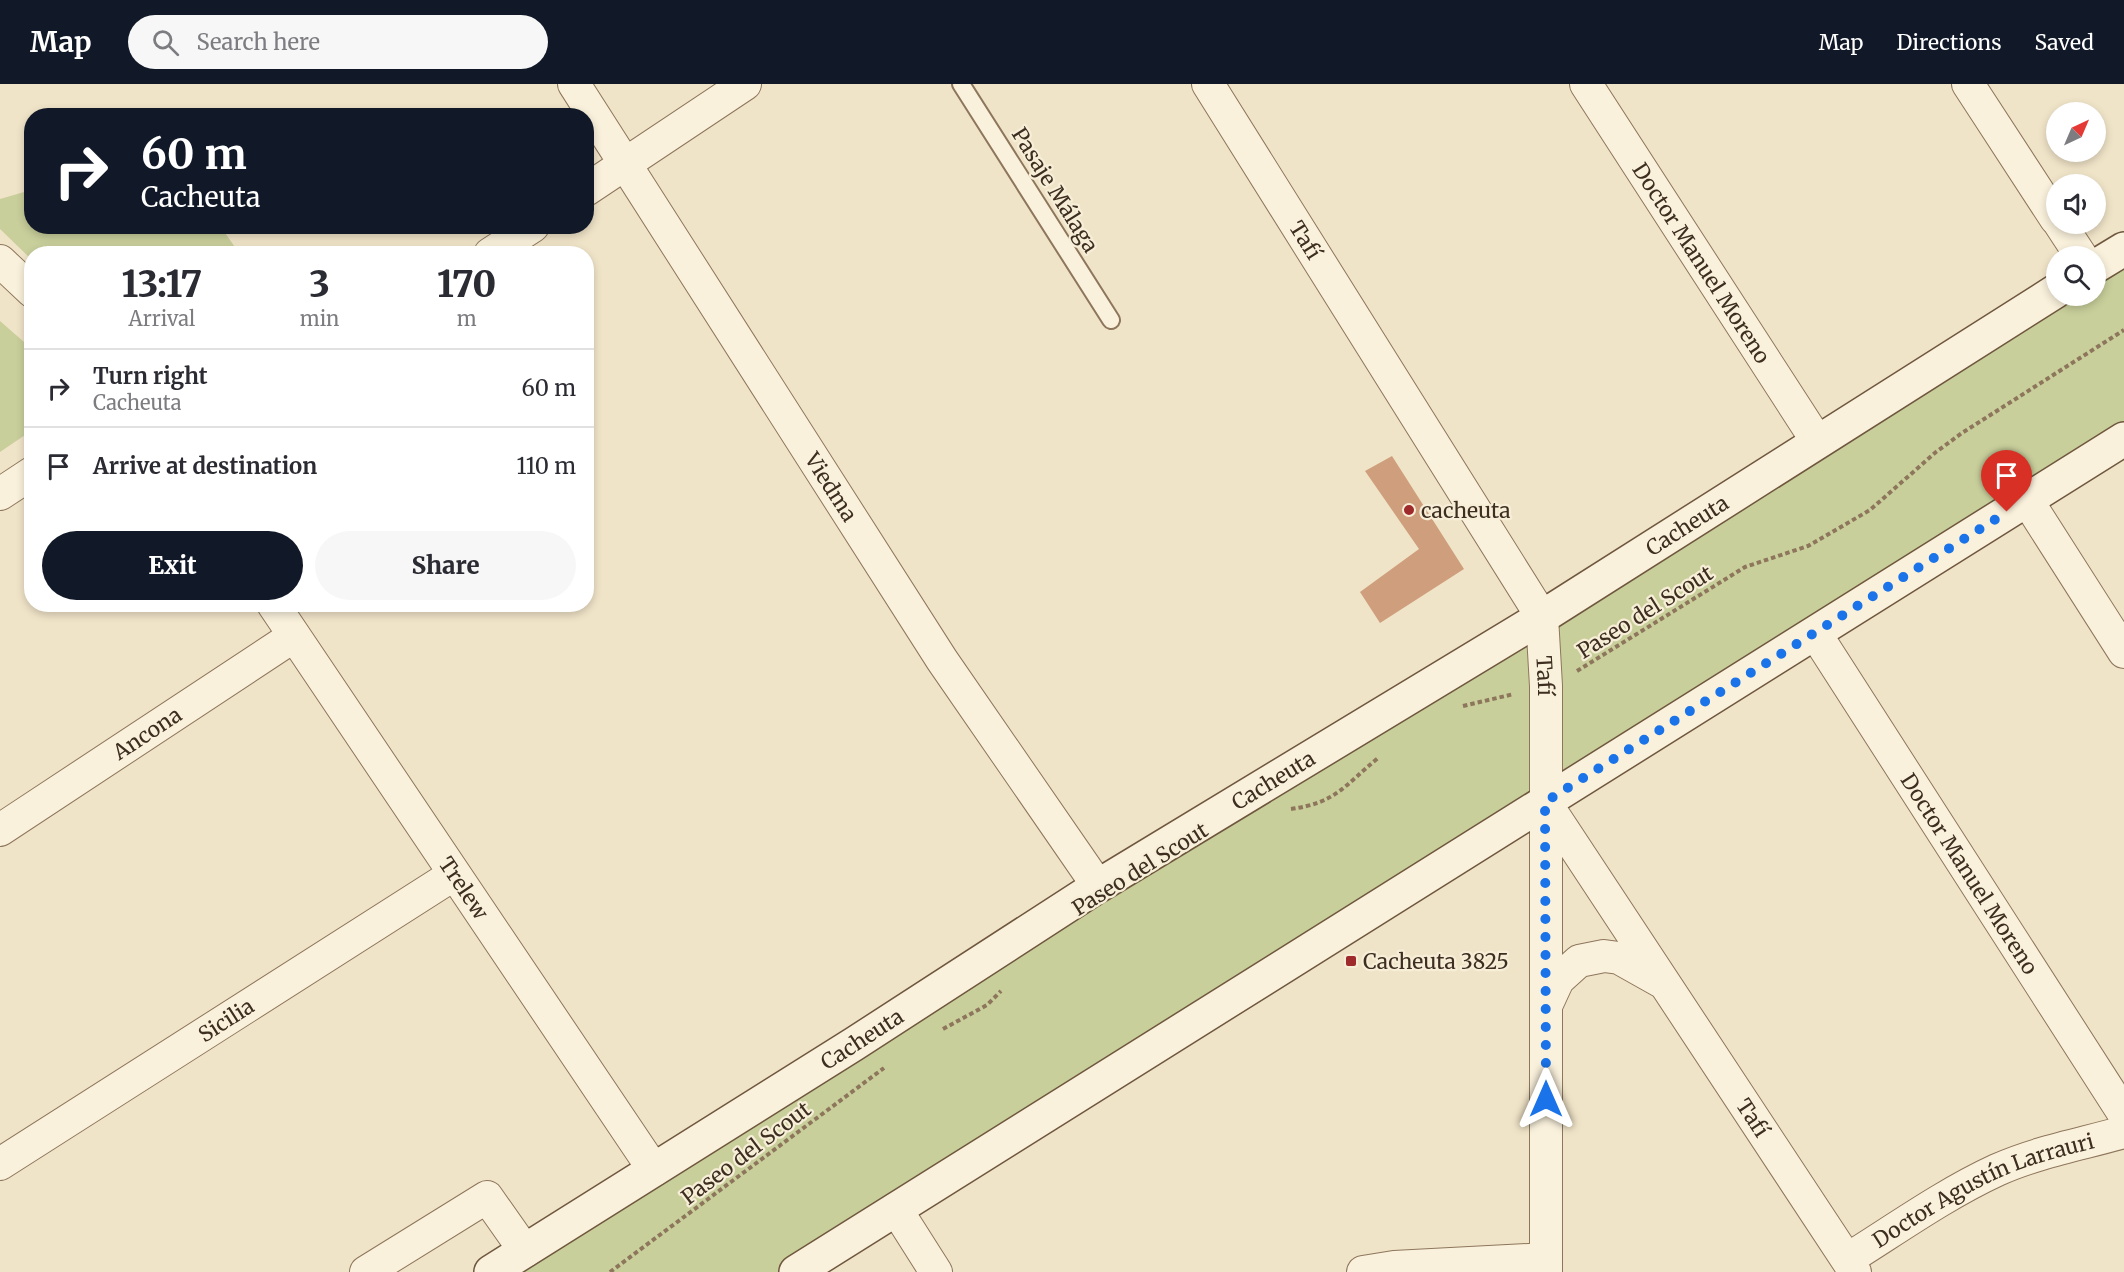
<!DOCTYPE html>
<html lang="en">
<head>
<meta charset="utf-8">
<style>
  :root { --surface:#fff; --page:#f7f7f7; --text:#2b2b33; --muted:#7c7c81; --line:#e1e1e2; --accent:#111827 }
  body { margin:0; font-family:Merriweather,serif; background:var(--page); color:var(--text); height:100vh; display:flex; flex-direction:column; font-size:22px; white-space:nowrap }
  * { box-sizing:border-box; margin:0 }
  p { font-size:20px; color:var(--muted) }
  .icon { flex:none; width:33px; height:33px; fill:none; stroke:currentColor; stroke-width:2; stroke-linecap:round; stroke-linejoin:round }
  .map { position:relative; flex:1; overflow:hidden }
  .details { position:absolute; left:24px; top:162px; width:570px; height:366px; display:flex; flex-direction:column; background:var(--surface); border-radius:24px; box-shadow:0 3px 9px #0003 }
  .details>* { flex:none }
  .top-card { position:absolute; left:24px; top:24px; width:570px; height:126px; border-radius:24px; box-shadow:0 3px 9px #0003; background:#111827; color:#fff; overflow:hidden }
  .needle { width:39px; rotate:44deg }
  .controls { position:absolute; left:2046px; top:18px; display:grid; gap:12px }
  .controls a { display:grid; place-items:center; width:60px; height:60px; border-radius:50%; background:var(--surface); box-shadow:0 3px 9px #0003; font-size:30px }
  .pin { position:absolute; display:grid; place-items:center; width:51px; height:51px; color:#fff; margin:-62px -26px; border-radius:50% 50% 50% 0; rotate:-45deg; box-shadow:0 0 6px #0007 }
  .pin .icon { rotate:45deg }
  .me { position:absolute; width:66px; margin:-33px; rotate:0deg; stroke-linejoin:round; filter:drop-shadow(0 0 4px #0008) }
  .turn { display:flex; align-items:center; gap:21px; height:126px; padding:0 18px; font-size:27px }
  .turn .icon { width:78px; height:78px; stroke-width:2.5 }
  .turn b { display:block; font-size:42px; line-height:51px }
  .eta { display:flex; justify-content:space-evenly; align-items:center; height:102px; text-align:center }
  .eta b { font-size:36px; font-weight:800; line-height:42px }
  .button { display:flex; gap:12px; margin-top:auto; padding:12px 18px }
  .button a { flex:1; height:69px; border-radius:36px; background:var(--accent); color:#fff; font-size:24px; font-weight:800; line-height:69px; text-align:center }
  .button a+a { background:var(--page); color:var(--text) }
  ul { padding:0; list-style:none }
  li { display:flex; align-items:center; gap:18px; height:78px; padding:0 18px; border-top:2px solid var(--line) }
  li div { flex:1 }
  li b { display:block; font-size:22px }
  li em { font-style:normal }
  header { display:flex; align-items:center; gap:36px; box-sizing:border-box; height:84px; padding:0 30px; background:var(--accent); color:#fff }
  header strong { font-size:28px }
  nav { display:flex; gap:33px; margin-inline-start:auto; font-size:21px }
  .search { width:420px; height:54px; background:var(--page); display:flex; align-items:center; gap:15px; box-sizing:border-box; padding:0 21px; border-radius:33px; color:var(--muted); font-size:22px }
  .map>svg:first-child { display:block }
  .green { fill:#c9cf9b }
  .building { fill:#cf9f7d }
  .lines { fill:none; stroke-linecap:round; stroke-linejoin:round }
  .lane-casing { stroke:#8d765c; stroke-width:20 }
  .street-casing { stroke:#8d765c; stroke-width:34 }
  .secondary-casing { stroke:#6f573f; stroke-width:36 }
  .path { stroke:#8d765c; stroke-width:4; stroke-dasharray:4.5 3; stroke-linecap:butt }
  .lane { stroke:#faf1dc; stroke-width:16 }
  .street { stroke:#faf1dc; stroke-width:32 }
  .secondary { stroke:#faf1dc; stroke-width:33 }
  .route { stroke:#1a73e8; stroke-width:10; stroke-dasharray:0 18 }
  .poi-dot { fill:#9e2a2b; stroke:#f7eed8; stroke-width:2 }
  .labels { text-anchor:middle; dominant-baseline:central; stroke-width:4.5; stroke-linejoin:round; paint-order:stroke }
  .street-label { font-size:21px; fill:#3d2e20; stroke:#f7eed8 }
  .poi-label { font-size:21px; fill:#3d2e20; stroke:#f7eed8; text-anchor:start }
</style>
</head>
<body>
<header>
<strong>Map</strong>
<div class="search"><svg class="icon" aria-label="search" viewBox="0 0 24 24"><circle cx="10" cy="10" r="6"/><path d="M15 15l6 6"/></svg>Search here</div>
<nav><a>Map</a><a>Directions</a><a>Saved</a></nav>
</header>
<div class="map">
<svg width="2124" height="1188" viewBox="0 0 2124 1188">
  <rect width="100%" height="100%" fill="#f0e4c8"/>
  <g class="green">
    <polygon points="31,106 32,142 221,143 239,169 32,170 31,175 0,145 0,115"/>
    <polygon points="2124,165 2124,355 796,1188 491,1188 2056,212 2096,212 2096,182"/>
    <polygon points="0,237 32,265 31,347 0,368"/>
  </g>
  <polygon class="building" points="1392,372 1464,485 1380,539 1360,508 1419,465 1365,387"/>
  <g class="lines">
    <defs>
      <polyline id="lane" points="961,0 1111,236"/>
      <g id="street">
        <path id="s1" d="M574,0L942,576L1098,802"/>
        <path id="s2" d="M1208,0L1542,533L1546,602V1188"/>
        <path id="s3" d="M1586,0L1817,357"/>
        <polyline points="1968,0 2056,135"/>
        <polyline points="586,106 745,0"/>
        <polyline points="2060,140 2081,172"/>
        <polyline points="490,170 533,142"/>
        <polyline points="0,177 32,207"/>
        <polyline points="0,410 32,389"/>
        <polyline points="2027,416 2124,568"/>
        <path id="s4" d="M273,520L654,1086"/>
        <path id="s5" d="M1815,549L2124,1030"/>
        <path id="s6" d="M1545,718L1855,1188"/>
        <path id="s7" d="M0,746L294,552"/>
        <polyline points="1546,922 1558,896 1579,877 1604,872 1619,874 1660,897"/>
        <path id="s8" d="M0,1080L453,791"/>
        <polyline points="896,1125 936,1188"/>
        <path id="s9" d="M1848,1175C1896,1145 1945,1110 1997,1086C2037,1068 2082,1060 2124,1048"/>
        <polyline points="366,1188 487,1113 525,1167"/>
        <polyline points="1363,1188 1394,1183 1546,1175"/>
      </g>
      <g id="secondary">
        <polyline points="2096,182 2124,165"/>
        <path id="s10" d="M491,1188L854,960L1098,802L1542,533L2056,207"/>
        <polyline points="796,1188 2124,355"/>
      </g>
    </defs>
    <use href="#lane" class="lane-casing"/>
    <use href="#street" class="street-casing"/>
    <use href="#secondary" class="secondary-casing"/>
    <g class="path">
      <polyline points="1577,587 1745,483 1808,462 1870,426 1936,368 1962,349 2124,246"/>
      <polyline points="1463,622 1514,610"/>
      <path d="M1291,725C1336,719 1345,701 1378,674"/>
      <polyline points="943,945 987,921 1001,907"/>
      <polyline points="610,1188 884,984"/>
    </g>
    <use href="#lane" class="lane"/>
    <use href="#street" class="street"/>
    <use href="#secondary" class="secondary"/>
  </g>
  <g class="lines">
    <polyline class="route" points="1546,1015 1545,718 2007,428"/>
  </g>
  <g class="poi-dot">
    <circle cx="1409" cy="426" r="6"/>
    <rect x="1345" y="871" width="12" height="12" rx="3"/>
  </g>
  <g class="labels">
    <g class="street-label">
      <text transform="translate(1055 106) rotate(58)">Pasaje Málaga</text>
      <text stroke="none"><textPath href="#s2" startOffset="184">Tafí</textPath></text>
      <text stroke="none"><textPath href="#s3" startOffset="213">Doctor Manuel Moreno</textPath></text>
      <text stroke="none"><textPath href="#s1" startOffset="478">Viedma</textPath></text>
      <text stroke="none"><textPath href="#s10" startOffset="1410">Cacheuta</textPath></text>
      <text transform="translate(1645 528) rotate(-32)">Paseo del Scout</text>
      <text stroke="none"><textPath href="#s2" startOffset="688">Tafí</textPath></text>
      <text stroke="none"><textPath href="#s7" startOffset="176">Ancona</textPath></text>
      <text stroke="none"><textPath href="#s10" startOffset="924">Cacheuta</textPath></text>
      <text transform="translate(1140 785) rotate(-32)">Paseo del Scout</text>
      <text stroke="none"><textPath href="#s5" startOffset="286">Doctor Manuel Moreno</textPath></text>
      <text stroke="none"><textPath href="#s4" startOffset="342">Trelew</textPath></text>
      <text stroke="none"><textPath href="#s8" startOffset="268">Sicilia</textPath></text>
      <text stroke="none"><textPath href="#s10" startOffset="438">Cacheuta</textPath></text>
      <text stroke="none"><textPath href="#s6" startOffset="378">Tafí</textPath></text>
      <text transform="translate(746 1069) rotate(-37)">Paseo del Scout</text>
      <text stroke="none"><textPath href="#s9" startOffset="153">Doctor Agustín Larrauri</textPath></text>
    </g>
    <g class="poi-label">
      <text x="1421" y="426">cacheuta</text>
      <text x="1363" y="877">Cacheuta 3825</text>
    </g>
  </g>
</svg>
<div class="controls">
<a><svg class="needle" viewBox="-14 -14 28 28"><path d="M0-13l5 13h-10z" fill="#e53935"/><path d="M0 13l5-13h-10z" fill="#7c7c81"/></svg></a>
<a><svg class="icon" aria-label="sound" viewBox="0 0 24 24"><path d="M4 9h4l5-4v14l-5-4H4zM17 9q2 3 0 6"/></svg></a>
<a><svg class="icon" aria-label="search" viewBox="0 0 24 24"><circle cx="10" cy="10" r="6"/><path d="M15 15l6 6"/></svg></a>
</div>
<div class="pin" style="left:2007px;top:428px;background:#d93025"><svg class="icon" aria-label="arrive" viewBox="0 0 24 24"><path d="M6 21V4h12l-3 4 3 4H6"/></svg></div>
<svg class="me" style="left:1546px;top:1015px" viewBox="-20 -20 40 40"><path d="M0-17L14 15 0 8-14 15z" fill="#1a73e8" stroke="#fff" stroke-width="4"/></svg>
<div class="top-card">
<div class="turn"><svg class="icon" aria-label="right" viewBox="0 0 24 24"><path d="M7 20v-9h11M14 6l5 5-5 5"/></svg><div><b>60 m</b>Cacheuta</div></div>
</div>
<section class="details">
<div class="eta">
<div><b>13:17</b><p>Arrival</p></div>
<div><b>3</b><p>min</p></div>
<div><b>170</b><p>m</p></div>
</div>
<ul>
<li><svg class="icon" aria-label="right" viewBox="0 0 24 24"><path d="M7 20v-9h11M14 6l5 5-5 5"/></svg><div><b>Turn right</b><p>Cacheuta</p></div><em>60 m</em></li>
<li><svg class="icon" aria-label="arrive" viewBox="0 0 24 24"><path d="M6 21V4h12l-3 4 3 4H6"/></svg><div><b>Arrive at destination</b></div><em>110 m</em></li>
</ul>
<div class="button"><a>Exit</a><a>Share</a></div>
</section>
</div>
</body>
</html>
